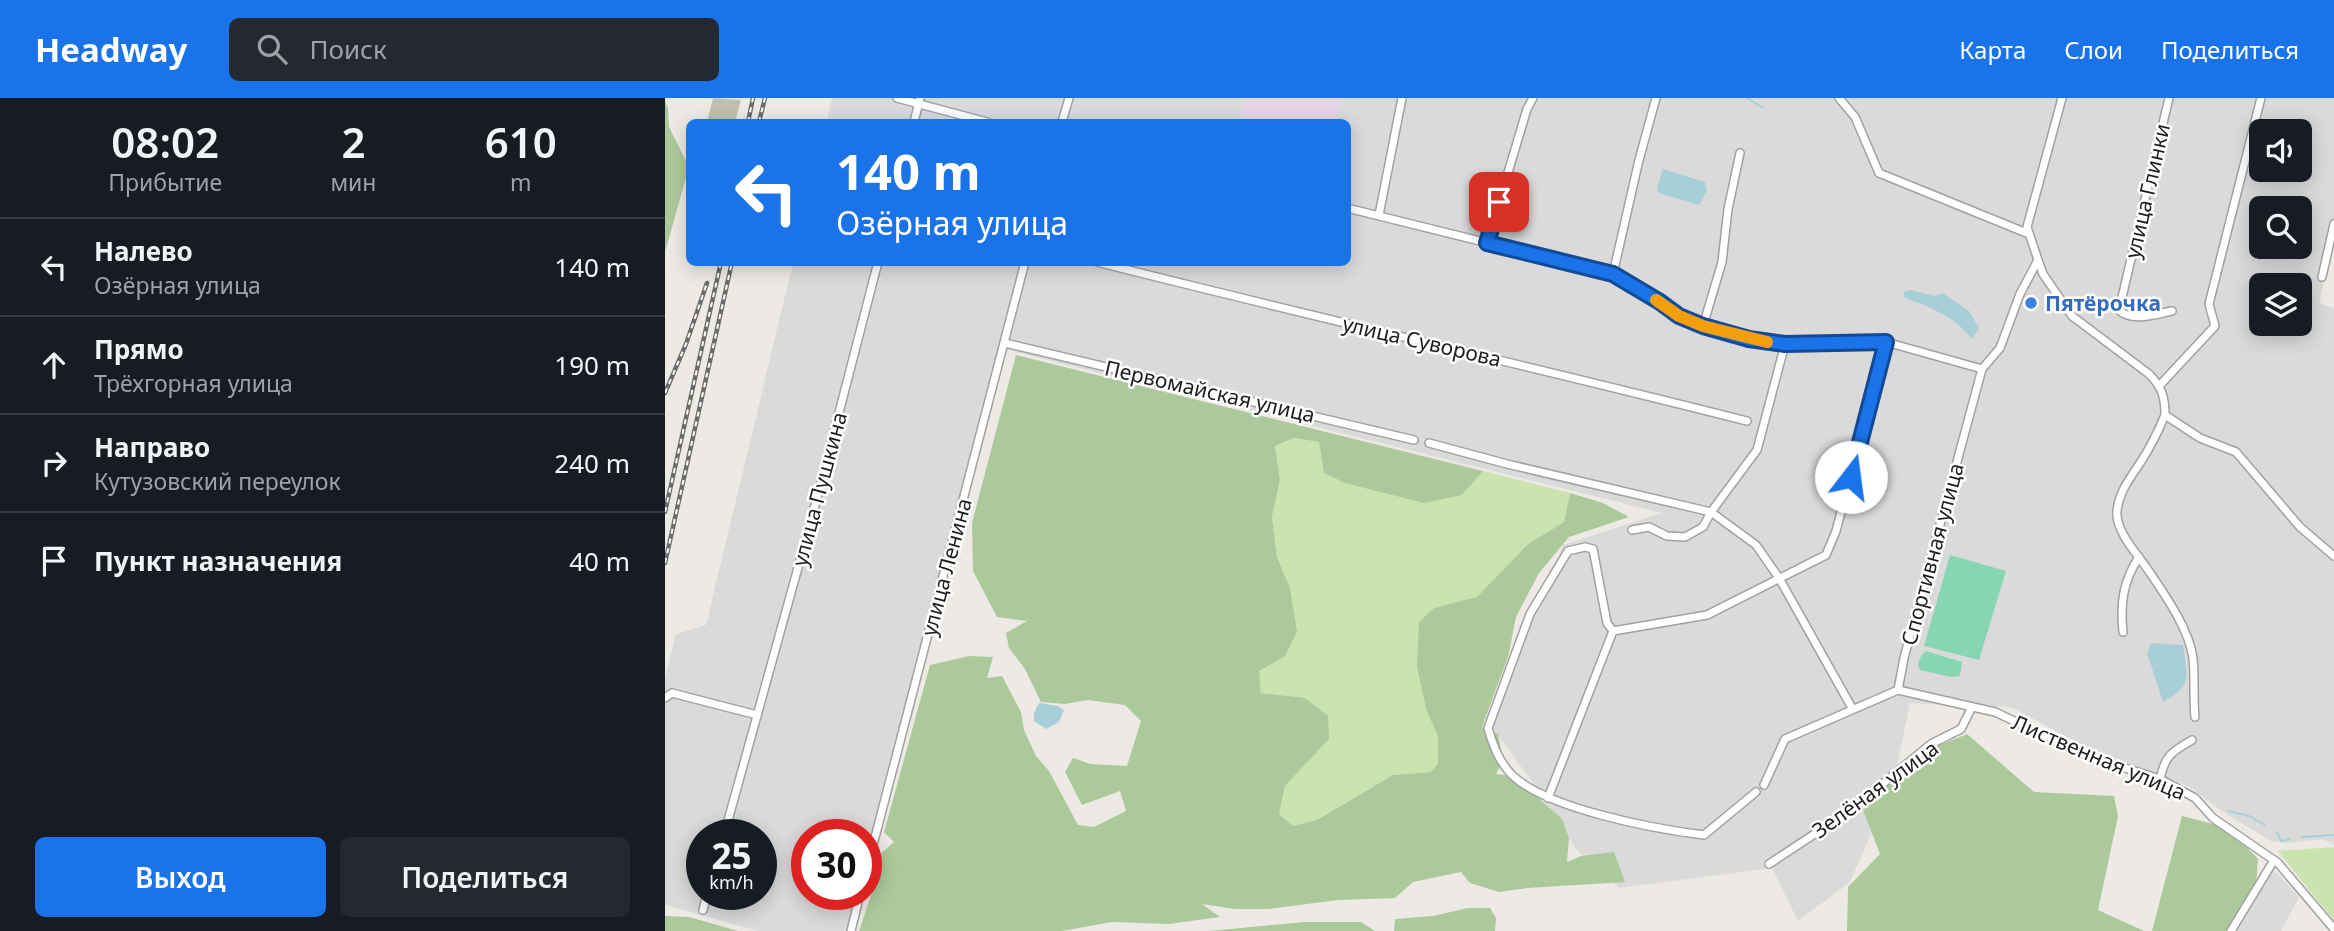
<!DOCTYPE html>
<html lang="ru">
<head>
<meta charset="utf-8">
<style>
  :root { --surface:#171b24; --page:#242831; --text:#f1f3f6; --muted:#9ea1a6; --line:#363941; --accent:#1a73e8 }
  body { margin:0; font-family:"Noto Sans",sans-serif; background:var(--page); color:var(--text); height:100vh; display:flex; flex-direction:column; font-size:26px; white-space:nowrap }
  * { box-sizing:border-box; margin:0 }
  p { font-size:23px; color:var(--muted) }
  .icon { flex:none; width:38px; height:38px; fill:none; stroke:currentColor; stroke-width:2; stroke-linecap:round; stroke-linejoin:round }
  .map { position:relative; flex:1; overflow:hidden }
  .details { display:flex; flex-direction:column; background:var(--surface); width:665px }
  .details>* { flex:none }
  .hud { position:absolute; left:21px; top:21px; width:665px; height:147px; border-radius:10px; box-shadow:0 4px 18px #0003; background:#1a73e8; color:#fff; overflow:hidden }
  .controls { position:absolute; left:1584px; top:21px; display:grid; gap:14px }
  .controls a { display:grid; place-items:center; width:63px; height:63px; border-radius:10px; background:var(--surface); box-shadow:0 4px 18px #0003; font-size:35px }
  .speed { position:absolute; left:21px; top:721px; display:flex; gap:14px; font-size:35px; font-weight:700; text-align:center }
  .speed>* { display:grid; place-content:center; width:91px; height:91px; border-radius:50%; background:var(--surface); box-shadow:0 4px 18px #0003; line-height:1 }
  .speed small { font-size:18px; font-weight:400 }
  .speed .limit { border:10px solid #d22; background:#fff; color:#111 }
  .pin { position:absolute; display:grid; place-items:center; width:60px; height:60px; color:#fff; margin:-30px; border-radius:14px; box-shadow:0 4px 10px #0006 }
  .me { position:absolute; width:77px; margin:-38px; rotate:15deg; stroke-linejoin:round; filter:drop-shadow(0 0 5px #0008) }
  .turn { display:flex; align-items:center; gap:24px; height:147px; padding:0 35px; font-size:32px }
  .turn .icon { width:91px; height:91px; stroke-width:2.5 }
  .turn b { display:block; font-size:49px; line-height:60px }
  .eta { display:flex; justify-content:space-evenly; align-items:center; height:119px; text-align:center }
  .eta b { font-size:42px; font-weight:600; line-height:49px }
  .button { display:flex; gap:14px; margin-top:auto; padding:14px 35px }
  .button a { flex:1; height:80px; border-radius:10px; background:var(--accent); color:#fff; font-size:28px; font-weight:600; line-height:80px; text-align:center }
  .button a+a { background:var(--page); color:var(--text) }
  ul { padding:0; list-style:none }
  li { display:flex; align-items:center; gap:21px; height:98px; padding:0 35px; border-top:2px solid var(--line) }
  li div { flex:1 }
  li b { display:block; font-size:26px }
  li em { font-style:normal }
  header { display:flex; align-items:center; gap:42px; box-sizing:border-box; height:98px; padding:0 35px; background:var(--accent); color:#fff }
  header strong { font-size:33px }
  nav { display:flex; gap:38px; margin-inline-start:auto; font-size:24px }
  .search { width:490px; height:63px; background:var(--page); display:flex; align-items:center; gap:18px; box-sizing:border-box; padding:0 24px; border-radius:10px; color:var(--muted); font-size:26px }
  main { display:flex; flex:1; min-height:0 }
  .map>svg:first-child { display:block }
  .residential { fill:#dbdada; fill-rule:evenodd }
  .industrial { fill:#e6d6e4 }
  .construction { fill:#c1c0b0 }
  .grass { fill:#cbe3ae }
  .forest { fill:#acc99c }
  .pitch { fill:#88d5b3 }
  .water { fill:#a8cfd7 }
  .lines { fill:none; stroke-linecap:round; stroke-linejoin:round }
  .stream { stroke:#a8cfd7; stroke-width:2 }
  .street-casing { stroke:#a1a1a1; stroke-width:10 }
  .street { stroke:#fff; stroke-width:7 }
  .rail-casing { stroke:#6b6b6b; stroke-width:4.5 }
  .rail { stroke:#fff; stroke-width:2; stroke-dasharray:5; stroke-linecap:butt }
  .route-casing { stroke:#114b97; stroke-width:18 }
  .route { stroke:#1a73e8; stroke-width:12 }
  .slow { stroke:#f59e0b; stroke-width:12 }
  .shop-dot { fill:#3f7fe0; stroke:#fff; stroke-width:2.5 }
  .labels { text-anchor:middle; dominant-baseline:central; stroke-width:5; stroke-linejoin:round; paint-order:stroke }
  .street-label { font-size:21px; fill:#1d1d1d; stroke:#fff }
  .shop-label { font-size:21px; font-weight:bold; fill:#366cbe; stroke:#fff; text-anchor:start }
</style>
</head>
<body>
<header>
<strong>Headway</strong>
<div class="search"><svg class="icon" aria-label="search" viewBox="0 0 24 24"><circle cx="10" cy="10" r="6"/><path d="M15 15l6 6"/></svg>Поиск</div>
<nav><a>Карта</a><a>Слои</a><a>Поделиться</a></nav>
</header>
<main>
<section class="details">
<div class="eta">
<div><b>08:02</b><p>Прибытие</p></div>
<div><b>2</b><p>мин</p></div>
<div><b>610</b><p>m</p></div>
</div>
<ul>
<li><svg class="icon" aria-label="left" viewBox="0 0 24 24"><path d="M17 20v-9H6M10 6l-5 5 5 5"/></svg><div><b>Налево</b><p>Озёрная улица</p></div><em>140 m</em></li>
<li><svg class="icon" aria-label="ahead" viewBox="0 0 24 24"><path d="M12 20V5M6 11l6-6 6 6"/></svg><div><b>Прямо</b><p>Трёхгорная улица</p></div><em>190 m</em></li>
<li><svg class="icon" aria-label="right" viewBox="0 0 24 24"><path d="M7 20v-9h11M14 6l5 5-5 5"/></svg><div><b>Направо</b><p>Кутузовский переулок</p></div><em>240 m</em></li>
<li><svg class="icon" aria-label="arrive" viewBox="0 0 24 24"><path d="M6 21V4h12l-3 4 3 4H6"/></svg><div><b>Пункт назначения</b></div><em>40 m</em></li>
</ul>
<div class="button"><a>Выход</a><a>Поделиться</a></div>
</section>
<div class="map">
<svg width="1669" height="833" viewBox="0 0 1669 833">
  <rect width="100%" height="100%" fill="#ede9e4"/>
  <g class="residential">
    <path d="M167,0H1669V143L1654,205L1669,210V747L1659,741L1621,745L1606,743L1555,712L1525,689L1425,651L1346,609L1245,605L1229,683L1185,784L1133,823L1107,770L954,790L910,750L878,699L826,627L898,447L997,415L334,250L201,793V737H142V796H200L191,833H93L0,807V580L11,536L41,527L128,165L682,164V24H161ZM1596,33H1634V72H1596ZM1596,110H1634V149H1596ZM1596,187H1634V226H1596ZM37,737H96V796H37Z"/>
    <polygon points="1607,770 1634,799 1616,833 1571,833"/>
  </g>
  <polygon class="industrial" points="581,0 675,0 672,24 574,24"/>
  <polygon class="construction" points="48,0 76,2 70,24 42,24"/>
  <g class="grass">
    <polygon points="629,340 654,344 680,385 718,393 797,397 818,373 905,395 899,424 863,446 812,500 769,510 762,614 773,638 773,665 766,674 728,677 652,722 628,728 614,716 620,688 664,641 614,598 596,595 593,573 620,558 625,490 612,459 607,419 615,381 610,348"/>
    <polygon points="1669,749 1669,823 1613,753"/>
  </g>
  <g class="forest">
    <polygon points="0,3 3,10 4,29 24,69 0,154"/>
    <polygon points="351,257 818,373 797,397 759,405 680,385 659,375 654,344 629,340 610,348 615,381 607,419 612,459 625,490 632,534 620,558 594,573 596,595 640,600 663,618 664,641 620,688 614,716 628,728 652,722 728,677 766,674 773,665 773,638 762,614 752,569 754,524 769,510 812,499 863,446 899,424 905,395 938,405 964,419 904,439 874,475 851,519 843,559 817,629 833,636 838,662 831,676 846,678 857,685 897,721 904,740 902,764 916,758 949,754 960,784 862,790 834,794 805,785 796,774 748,784 730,800 673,802 604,811 570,811 537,806 555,819 504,826 447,824 397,833 194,833 214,774 213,758 229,744 219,734 265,567 304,558 328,559 322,580 337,578 356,614 359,632 371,658 384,673 413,727 429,729 461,713 455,693 417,707 400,674 408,660 426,666 462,668 476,623 460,607 423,602 400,606 376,604 360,571 344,550 341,535 362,523 332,519 308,473 307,425"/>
    <polygon points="1302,636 1369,694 1449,698 1453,718 1433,812 1479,833 1182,833 1183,789 1215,756 1198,712 1201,698 1245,670 1268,650"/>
    <polygon points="1517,718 1563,730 1593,761 1591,787 1562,833 1487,833"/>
    <polygon points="803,810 825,810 831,820 830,833 729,833 730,821 768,818"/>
    <polygon points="0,818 24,819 73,833 0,833"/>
    <polygon points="639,824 696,824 710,833 544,833"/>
  </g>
  <g class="pitch">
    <polygon points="1285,457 1341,473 1314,562 1259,548"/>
    <polygon points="1261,553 1297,564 1295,578 1286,579 1255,572 1253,567 1256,558"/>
  </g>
  <g class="water">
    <polygon points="998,71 1040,84 1042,93 1034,107 994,95 992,89"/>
    <path d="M1246,192L1270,198L1278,195L1304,213L1314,230L1307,241C1289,218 1267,210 1240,200L1238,194Z"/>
    <path d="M1486,545L1518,547C1522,578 1529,586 1498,604L1482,555Z"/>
    <polygon points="374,605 393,608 399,612 394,624 381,631 369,623 369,615"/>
  </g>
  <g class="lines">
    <g class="stream">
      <polyline points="1082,0 1098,10"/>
      <polyline points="1563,713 1584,718 1600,727"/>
      <polyline points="1612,734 1616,743 1625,741"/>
      <polyline points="1637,739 1669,737"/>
    </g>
    <defs>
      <g id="street">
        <polyline points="232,0 322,24"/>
        <polyline points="1174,0 1190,19 1214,75 1364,136"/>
        <path d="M1397,0L1362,129L1373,162L1378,176L1407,218L1484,276C1497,289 1500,299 1500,317L1535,340L1571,354L1635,429L1669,458"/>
        <path d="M1504,0L1454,212C1467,225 1491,216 1507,213"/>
        <polyline points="249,24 255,0"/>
        <polyline points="397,24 404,0"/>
        <polyline points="682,110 948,176 995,204 1014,218 1038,228 1084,241 1120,246 1221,244 1317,271"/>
        <polyline points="714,117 737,0"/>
        <polyline points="822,145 862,11 868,0"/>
        <path d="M432,164C648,219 866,268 1082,323"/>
        <polyline points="948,176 974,62 991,0"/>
        <polyline points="1657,179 1669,126"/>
        <polyline points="1038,228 1057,164 1063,111 1075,55"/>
        <polyline points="340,245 749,342"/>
        <polyline points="1495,287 1550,228 1544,206 1596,0"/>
        <path d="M1500,317C1493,334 1485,350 1475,365C1465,381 1454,393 1452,413C1450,432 1471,455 1481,469C1498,494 1524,530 1528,560C1530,579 1528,600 1530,619"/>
        <polyline points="764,345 842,366 1046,414 1091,447 1114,480 1187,610"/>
        <polyline points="967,432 984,429 1002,438 1020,439 1038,429 1046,414 1092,352 1120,246"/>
        <path d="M948,533L942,525L928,451L920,449L903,453L865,516L823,630C828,647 834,664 847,677C882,711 990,731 1039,737L1091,694"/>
        <path d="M1458,534C1455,506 1458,483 1474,459"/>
        <polyline points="1233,592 1330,614 1425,659 1495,681 1530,700 1548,720 1613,765 1669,831"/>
        <polyline points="0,600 7,595 92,617"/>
        <path d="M1495,681C1500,658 1506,654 1527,642"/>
        <polyline points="1099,687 1120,641 1233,592 1239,560 1317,271 1335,250 1355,196 1373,162"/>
        <polyline points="883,700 948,533 1042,517 1161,457 1171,433 1221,244"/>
        <polyline points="59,737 147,419 213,164"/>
        <polyline points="1104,766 1186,712 1266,646 1296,631 1307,609"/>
        <polyline points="201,774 360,164"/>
        <polyline points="38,812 42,796"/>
        <polyline points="186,833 195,796"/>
        <polyline points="1566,833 1609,762"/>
      </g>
    </defs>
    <use href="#street" class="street-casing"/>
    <use href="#street" class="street"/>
    <defs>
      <g id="rail">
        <polyline points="83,24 88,0"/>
        <polyline points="94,24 100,0"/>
        <polyline points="0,295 21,246 42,185"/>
        <polyline points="0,414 56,164"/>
        <polyline points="0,465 67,164"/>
      </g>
    </defs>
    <use href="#rail" class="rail-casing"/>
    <use href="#rail" class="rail"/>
  </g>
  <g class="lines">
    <defs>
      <polyline id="route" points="834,104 822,145 948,176 995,204 1014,218 1038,228 1084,241 1120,246 1221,244 1186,379"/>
    </defs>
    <use href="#route" class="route-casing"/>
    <use href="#route" class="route"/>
    <polyline class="slow" points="991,202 1014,218 1038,228 1102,244"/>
  </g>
  <circle class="shop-dot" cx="1366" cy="205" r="7"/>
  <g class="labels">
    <g class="street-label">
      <text transform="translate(1482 93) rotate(-77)">улица Глинки</text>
      <text transform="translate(757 243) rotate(13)">улица Суворова</text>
      <text transform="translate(545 293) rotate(13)">Первомайская улица</text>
      <text transform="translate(154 391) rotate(-75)">улица Пушкина</text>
      <text transform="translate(1267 456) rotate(-75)">Спортивная улица</text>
      <text transform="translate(281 469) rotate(-75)">улица Ленина</text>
      <text transform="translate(1434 659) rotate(23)">Лиственная улица</text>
      <text transform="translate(1210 691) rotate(-36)">Зелёная улица</text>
    </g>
    <g class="shop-label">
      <text x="1380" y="205">Пятёрочка</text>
    </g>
  </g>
</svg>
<div class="controls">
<a><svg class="icon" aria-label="sound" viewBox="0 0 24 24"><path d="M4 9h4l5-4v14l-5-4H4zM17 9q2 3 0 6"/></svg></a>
<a><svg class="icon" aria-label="search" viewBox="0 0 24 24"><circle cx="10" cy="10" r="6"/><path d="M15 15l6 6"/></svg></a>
<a><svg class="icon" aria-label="layers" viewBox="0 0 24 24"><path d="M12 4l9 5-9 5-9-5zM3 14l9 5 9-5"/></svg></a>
</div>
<div class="speed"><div>25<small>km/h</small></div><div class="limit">30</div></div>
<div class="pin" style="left:834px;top:104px;background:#d93025"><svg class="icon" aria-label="arrive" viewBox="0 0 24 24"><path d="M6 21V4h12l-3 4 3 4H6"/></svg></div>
<svg class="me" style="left:1186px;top:379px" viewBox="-20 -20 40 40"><circle r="19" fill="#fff"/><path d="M0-13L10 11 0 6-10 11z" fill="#1a73e8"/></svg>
<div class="hud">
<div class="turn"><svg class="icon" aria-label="left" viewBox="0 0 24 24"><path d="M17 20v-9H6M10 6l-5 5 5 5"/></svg><div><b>140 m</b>Озёрная улица</div></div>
</div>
</div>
</main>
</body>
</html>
